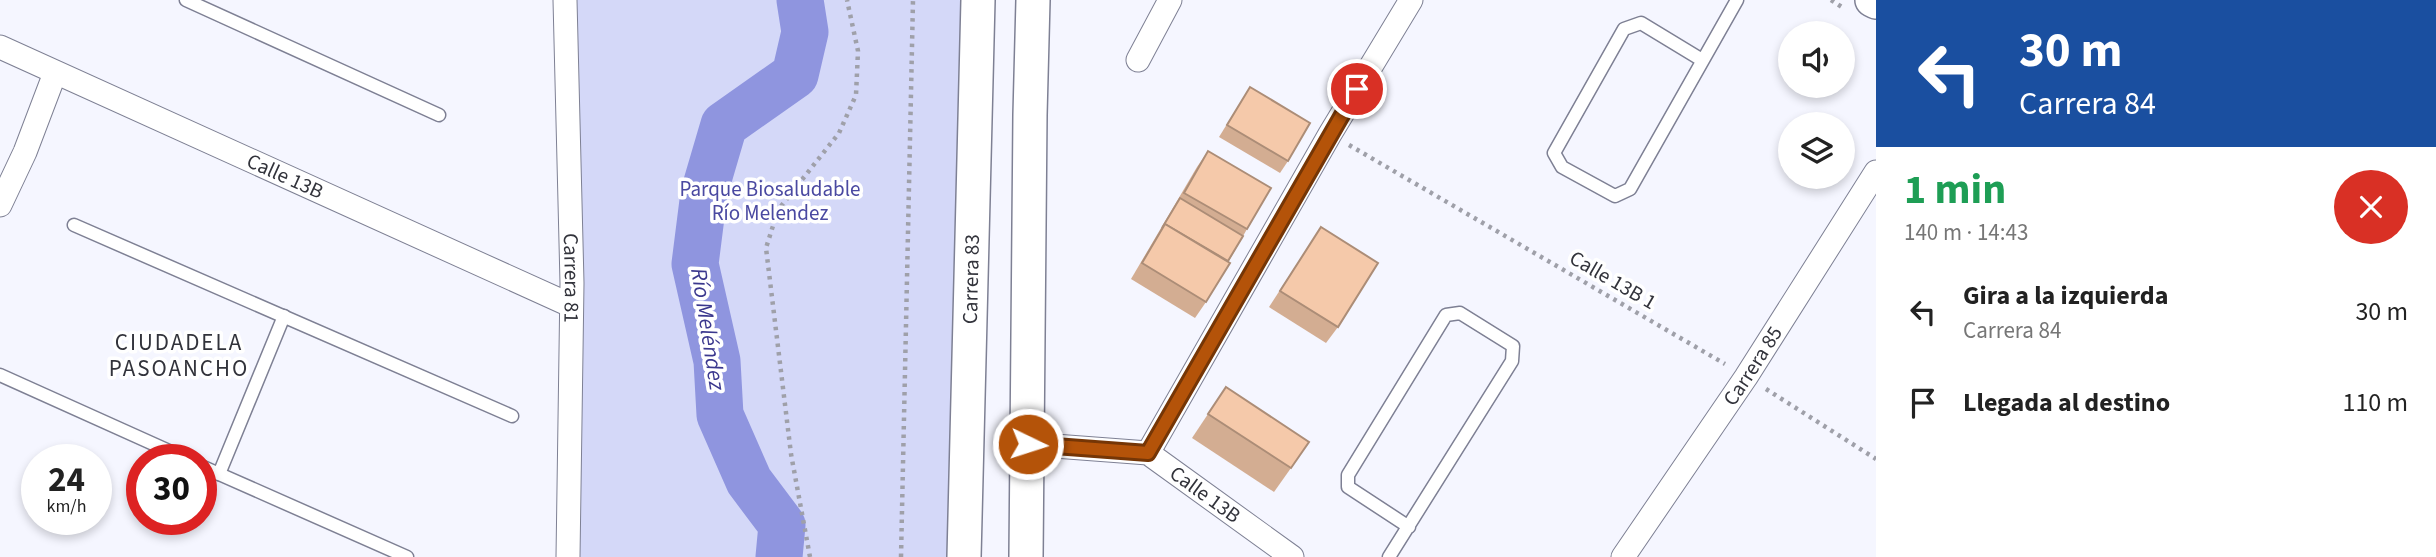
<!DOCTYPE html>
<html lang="es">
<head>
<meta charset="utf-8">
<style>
  :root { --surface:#fff; --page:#f6f6f6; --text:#222; --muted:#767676 }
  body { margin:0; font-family:"Source Sans 3",sans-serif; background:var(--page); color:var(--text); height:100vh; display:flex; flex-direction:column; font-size:26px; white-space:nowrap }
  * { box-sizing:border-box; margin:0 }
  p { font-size:23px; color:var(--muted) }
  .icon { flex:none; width:38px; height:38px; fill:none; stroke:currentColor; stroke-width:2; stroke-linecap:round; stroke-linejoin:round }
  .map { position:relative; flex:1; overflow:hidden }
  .sheet { display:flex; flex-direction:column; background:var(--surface); width:560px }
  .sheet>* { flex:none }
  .guide { background:#1a4fa0; color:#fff; overflow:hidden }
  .tools { position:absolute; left:1778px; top:21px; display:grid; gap:14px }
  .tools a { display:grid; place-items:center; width:77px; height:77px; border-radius:50%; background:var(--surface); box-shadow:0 4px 10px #0003; font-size:35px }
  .speed { position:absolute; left:21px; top:444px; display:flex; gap:14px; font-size:35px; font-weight:700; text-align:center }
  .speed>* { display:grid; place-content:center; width:91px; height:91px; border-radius:50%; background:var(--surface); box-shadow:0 4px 10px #0003; line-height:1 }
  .speed small { font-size:18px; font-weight:400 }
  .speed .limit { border:10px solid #d22; background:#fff; color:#111 }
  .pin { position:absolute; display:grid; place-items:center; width:60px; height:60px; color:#fff; margin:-30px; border:4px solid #fff; border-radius:50%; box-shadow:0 2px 7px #0007 }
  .me { position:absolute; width:77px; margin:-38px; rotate:94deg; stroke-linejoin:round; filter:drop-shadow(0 0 5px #0008) }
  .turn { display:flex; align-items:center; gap:24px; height:147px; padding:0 28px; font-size:32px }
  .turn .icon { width:91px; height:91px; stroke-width:2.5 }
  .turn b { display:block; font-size:49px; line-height:60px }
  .round { display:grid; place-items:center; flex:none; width:74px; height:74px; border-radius:37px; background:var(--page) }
  .summary { display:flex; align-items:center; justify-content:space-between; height:119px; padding:0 28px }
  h1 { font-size:42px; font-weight:700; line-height:52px; color:#1e9e55 }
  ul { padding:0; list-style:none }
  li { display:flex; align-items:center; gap:21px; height:91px; padding:0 28px }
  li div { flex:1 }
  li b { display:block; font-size:26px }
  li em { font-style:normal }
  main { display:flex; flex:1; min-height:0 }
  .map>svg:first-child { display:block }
  .green { fill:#d4d8f8 }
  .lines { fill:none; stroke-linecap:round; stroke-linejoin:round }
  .river { stroke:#8f95df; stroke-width:47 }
  .lane-casing { stroke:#7e8094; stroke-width:15 }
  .street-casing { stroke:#7e8094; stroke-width:25 }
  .secondary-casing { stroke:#7e8094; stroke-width:36 }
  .path { stroke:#9fa0a9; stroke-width:4.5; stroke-dasharray:3.5 5; stroke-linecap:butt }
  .lane { stroke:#fff; stroke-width:12 }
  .street { stroke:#fff; stroke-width:23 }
  .secondary { stroke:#fff; stroke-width:33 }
  .wall { fill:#d3ad92 }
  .building { fill:#f5c9aa; stroke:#ac8d77; stroke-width:2 }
  .route-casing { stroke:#753606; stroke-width:18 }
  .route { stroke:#b45309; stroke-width:12 }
  .labels { text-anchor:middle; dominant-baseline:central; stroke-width:7; stroke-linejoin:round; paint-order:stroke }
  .street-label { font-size:21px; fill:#32333b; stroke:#fff }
  .park-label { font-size:21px; fill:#4a49a1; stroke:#fff }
  .water-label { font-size:23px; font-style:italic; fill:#3b388e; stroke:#fff }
  .neighbourhood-label { font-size:23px; letter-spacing:2px; fill:#32333b; stroke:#fff }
</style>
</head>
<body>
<main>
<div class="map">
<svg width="1876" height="557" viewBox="0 0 1876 557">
  <rect width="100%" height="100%" fill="#f5f6ff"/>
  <polygon class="green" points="565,0 978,0 964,557 568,557"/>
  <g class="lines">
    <polyline class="river" points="779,557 782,525 749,481 720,415 717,361 695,264 704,193 724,125 795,75 805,32 800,0"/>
    <defs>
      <g id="lane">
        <polyline points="186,0 439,115"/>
        <polyline points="1702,60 1641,23 1624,29 1554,153 1562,167 1615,196 1630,189 1737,0"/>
        <polyline points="74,225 512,416"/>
        <polyline points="0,375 189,460"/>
        <polyline points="201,466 407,557"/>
        <polyline points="219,474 284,316"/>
        <polyline points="1389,557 1512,361 1513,346 1460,313 1446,315 1348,475 1348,487 1409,527"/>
      </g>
      <g id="street">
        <path id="s1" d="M565,0L572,283L568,557"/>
        <path id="s2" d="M0,47L570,305"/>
        <polyline points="1138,60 1170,0"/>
        <polyline points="0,205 25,152 55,73"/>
        <path id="s3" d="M1028,444L1148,453L1292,557"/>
        <polyline points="1148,453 1330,134 1411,0"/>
        <path id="s4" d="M1623,557L1746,377L1876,172"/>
      </g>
      <g id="secondary">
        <polyline points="1872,0 1876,2"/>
        <path id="s5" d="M964,557L978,0"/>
        <polyline points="1026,557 1030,115 1033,0"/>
      </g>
    </defs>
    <use href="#lane" class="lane-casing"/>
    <use href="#street" class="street-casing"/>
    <use href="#secondary" class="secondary-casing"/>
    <g class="path">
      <polyline points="1831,0 1845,9"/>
      <polyline points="1349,145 1725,364"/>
      <polyline points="1766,389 1876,459"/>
      <polyline points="810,557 791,454 766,248 778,210 839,133 856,95 858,51 847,0"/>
      <polyline points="901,557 913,0"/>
    </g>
    <use href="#lane" class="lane"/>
    <use href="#street" class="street"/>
    <use href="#secondary" class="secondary"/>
  </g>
  <g class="wall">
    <polygon points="1250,87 1288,161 1280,173 1219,137"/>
    <polygon points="1208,151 1247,229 1206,302 1195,318 1131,279 1197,167"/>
    <polygon points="1321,227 1338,327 1326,343 1269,307"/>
    <polygon points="1226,387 1291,468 1274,492 1192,438"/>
  </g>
  <g class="building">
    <polygon points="1250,87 1310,123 1288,161 1227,125"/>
    <polygon points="1208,151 1271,188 1247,229 1184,193"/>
    <polygon points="1180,198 1243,236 1228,261 1165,224 1162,228"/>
    <polygon points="1165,224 1230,263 1206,302 1142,263"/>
    <polygon points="1321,227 1378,263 1338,327 1280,291"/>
    <polygon points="1226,387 1309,442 1291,468 1208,414"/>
  </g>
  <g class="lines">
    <defs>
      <polyline id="route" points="1028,444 1148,453 1357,89"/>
    </defs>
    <use href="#route" class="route-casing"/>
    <use href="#route" class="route"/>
  </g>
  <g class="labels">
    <g class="street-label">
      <text stroke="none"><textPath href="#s2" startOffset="313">Calle 13B</textPath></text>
      <text stroke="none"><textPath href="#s1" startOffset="278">Carrera 81</textPath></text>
      <text stroke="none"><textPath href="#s5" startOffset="278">Carrera 83</textPath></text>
      <text transform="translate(1613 280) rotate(30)">Calle 13B 1</text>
      <text stroke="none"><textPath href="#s4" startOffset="231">Carrera 85</textPath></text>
      <text stroke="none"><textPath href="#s3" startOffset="191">Calle 13B</textPath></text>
    </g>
    <g class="park-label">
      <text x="770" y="189">Parque Biosaludable<tspan x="770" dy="24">Río Melendez</tspan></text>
    </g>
    <g class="water-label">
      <text transform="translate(708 329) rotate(81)">Río Meléndez</text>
    </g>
    <g class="neighbourhood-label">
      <text x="179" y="342">CIUDADELA<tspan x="179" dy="26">PASOANCHO</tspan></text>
    </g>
  </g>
</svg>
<div class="tools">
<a><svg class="icon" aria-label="sound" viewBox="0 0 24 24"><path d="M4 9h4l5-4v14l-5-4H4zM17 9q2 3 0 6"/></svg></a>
<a><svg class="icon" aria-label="layers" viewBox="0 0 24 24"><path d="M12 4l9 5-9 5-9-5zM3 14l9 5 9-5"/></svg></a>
</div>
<div class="speed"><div>24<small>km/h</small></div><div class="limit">30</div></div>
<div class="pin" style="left:1357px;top:89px;background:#d93025"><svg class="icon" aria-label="arrive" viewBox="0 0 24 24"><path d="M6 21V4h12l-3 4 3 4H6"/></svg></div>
<svg class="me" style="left:1028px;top:444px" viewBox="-20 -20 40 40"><circle r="17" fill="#b45309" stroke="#fff" stroke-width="3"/><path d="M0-11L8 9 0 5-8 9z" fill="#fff"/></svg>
</div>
<section class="sheet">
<div class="guide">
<div class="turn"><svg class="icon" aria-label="left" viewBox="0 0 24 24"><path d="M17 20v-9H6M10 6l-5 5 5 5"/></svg><div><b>30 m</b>Carrera 84</div></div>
</div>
<div class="summary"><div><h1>1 min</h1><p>140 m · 14:43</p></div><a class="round" style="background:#d93025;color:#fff"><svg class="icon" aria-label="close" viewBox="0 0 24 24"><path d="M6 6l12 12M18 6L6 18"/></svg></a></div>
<ul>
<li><svg class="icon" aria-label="left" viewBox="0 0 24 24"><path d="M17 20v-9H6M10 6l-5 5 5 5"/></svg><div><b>Gira a la izquierda</b><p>Carrera 84</p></div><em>30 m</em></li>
<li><svg class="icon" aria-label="arrive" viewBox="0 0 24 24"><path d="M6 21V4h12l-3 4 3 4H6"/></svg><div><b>Llegada al destino</b></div><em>110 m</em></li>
</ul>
</section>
</main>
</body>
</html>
